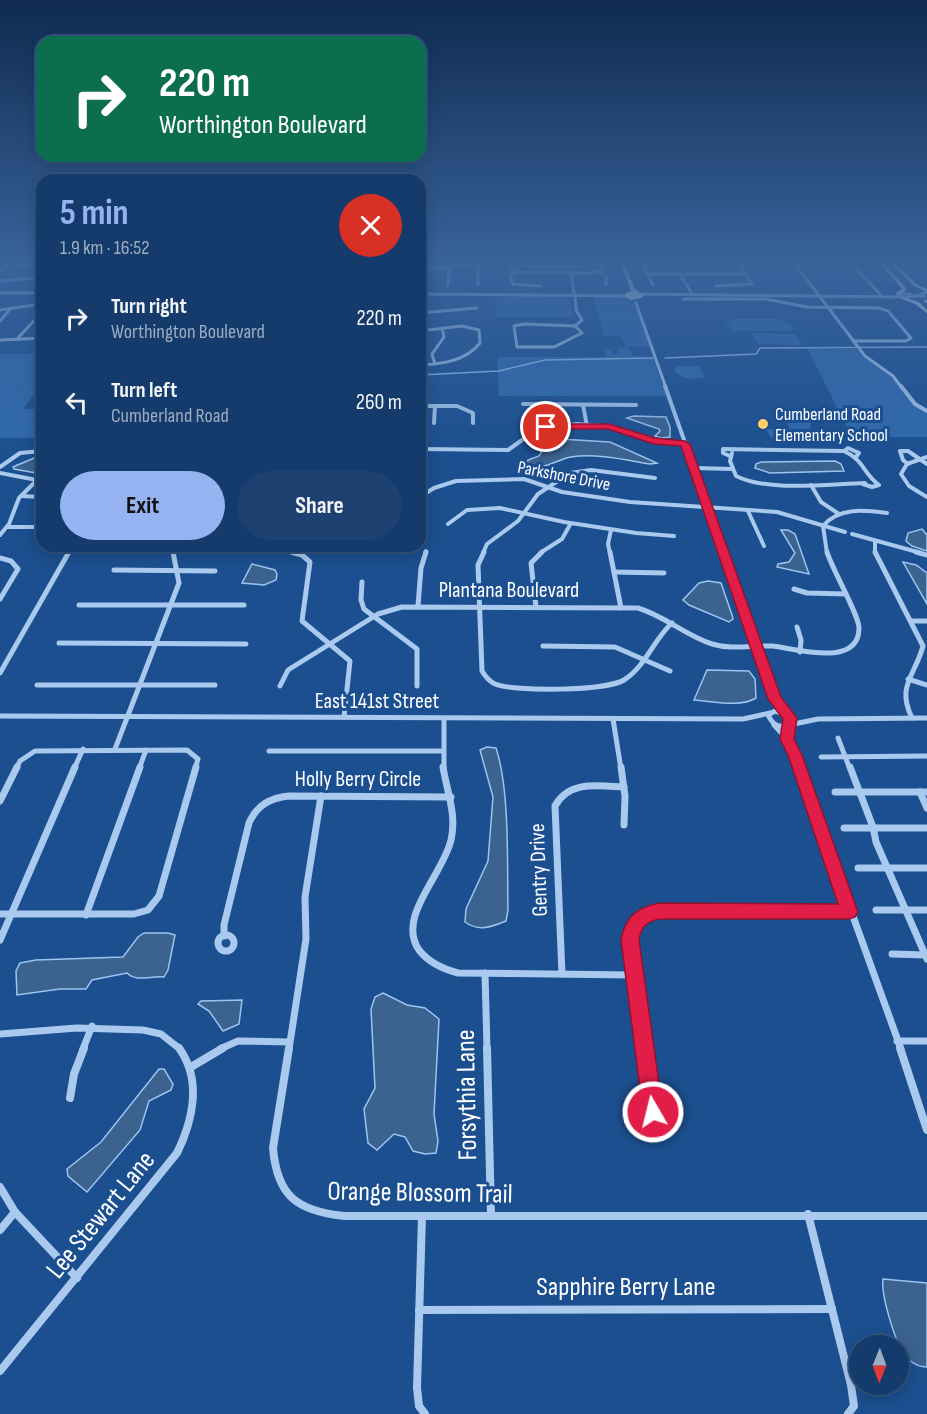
<!DOCTYPE html>
<html lang="en">
<head>
<meta charset="utf-8">
<style>
  :root { --surface:#143b6b; --page:#1d4271; --text:#f1f3f6; --muted:#9dadc1; --line:#33557e; --accent:#95b2f1 }
  body { margin:0; font-family:"Sofia Sans Condensed",sans-serif; background:var(--page); color:var(--text); height:100vh; display:flex; flex-direction:column; font-size:22px; white-space:nowrap }
  * { box-sizing:border-box; margin:0 }
  p { font-size:20px; color:var(--muted) }
  .icon { flex:none; width:33px; height:33px; fill:none; stroke:currentColor; stroke-width:2; stroke-linecap:round; stroke-linejoin:round }
  .map { position:relative; flex:1; overflow:hidden }
  .side { position:absolute; left:36px; top:174px; width:390px; height:378px; display:flex; flex-direction:column; background:var(--surface); border-radius:18px; box-shadow:0 3px 15px #0003,0 0 0 2px var(--line) }
  .side>* { flex:none }
  .banner { position:absolute; left:36px; top:36px; width:390px; height:126px; border-radius:18px; box-shadow:0 3px 15px #0003,0 0 0 2px var(--line); background:#0b6e4f; color:#fff; overflow:hidden }
  .needle { width:39px; rotate:181deg }
  .fabs { position:absolute; left:849px; top:1335px; display:grid; gap:12px }
  .fabs a { display:grid; place-items:center; width:60px; height:60px; border-radius:50%; background:var(--surface); box-shadow:0 3px 15px #0003,0 0 0 2px var(--line); font-size:30px }
  .pin { position:absolute; display:grid; place-items:center; width:51px; height:51px; color:#fff; margin:-26px; border:3px solid #fff; border-radius:50%; box-shadow:0 2px 6px #0007 }
  .me { position:absolute; width:66px; margin:-33px; rotate:352deg; stroke-linejoin:round; filter:drop-shadow(0 0 4px #0008) }
  .turn { display:flex; align-items:center; gap:21px; height:126px; padding:0 24px; font-size:27px }
  .turn .icon { width:78px; height:78px; stroke-width:2.5 }
  .turn b { display:block; font-size:42px; line-height:51px }
  .round { display:grid; place-items:center; flex:none; width:63px; height:63px; border-radius:32px; background:var(--page) }
  .overview { display:flex; align-items:center; justify-content:space-between; height:102px; padding:0 24px }
  h1 { font-size:36px; font-weight:700; line-height:45px; color:var(--accent) }
  .cta { display:flex; gap:12px; margin-top:auto; padding:12px 24px }
  .cta a { flex:1; height:69px; border-radius:36px; background:var(--accent); color:#111; font-size:24px; font-weight:700; line-height:69px; text-align:center }
  .cta a+a { background:var(--page); color:var(--text) }
  ul { padding:0; list-style:none }
  li { display:flex; align-items:center; gap:18px; height:84px; padding:0 24px }
  li div { flex:1 }
  li b { display:block; font-size:22px }
  li em { font-style:normal }
  .map>svg:first-child { display:block }
  .green { fill:#2e69ad }
  .water { fill:#3c6290; stroke:#9cc4f0; stroke-width:1.5 }
  .lines { fill:none; stroke-linecap:round; stroke-linejoin:round }
  .stream { stroke:#9cc4f0; stroke-width:1.5 }
  .highway-tunnel { stroke:#3d69a0; stroke-width:4.5; stroke-dasharray:4.5 2; stroke-linecap:butt }
  .minor-far4 { stroke:#a9c9ee; stroke-width:3 }
  .minor-far3 { stroke:#a9c9ee; stroke-width:4 }
  .minor-far2 { stroke:#a9c9ee; stroke-width:5 }
  .minor-far1 { stroke:#a9c9ee; stroke-width:7 }
  .minor { stroke:#a9c9ee; stroke-width:8 }
  .major { stroke:#f0f6ff; stroke-width:4 }
  .highway { fill:#fff; fill-rule:evenodd }
  .minor-bridge { stroke:#a9c9ee; stroke-width:3 }
  .route { fill:#e11d48; stroke:#92132f; stroke-width:1.5 }
  .poi-dot { fill:#ffd166; stroke:#1b4f8f; stroke-width:2 }
  .labels { text-anchor:middle; dominant-baseline:central; stroke-width:6; stroke-linejoin:round; paint-order:stroke }
  .far-poi-label { font-size:18px; fill:#fff; stroke:#1b4f8f; text-anchor:start }
  .far-street-label { font-size:18px; fill:#fff; stroke:#1b4f8f }
  .street-label { font-size:22px; fill:#fff; stroke:#1b4f8f }
  .near-street-label { font-size:27px; fill:#fff; stroke:#1b4f8f }
</style>
</head>
<body>
<div class="map">
<svg width="927" height="1414" viewBox="0 0 927 1414">
  <rect width="100%" height="100%" fill="#1b4f8f"/>
  <g class="green">
    <polygon points="495,295 569,295 573,317 496,317"/>
    <path d="M593,296C603,296 613,295 623,297C641,300 645,332 650,347H627L634,356L653,357L666,396H499L497,357H606L604,349L610,350L614,354L619,353L618,348L625,347L622,336H604Z"/>
    <polygon points="733,319 775,319 791,324 793,331 728,331 732,329 725,323"/>
    <polygon points="752,333 795,334 802,345 758,344"/>
    <path d="M807,348L856,349C867,361 881,368 893,379C906,390 911,404 927,412V437H852Z"/>
    <polygon points="34,349 42,349 42,396 32,397 23,409 42,409 42,438 0,438 0,354 30,354"/>
    <path d="M677,366H699L705,377C694,380 681,380 674,370Z"/>
    <polygon points="792,417 800,418 811,423 810,429 798,429 799,431 812,431 815,437 771,438 766,429 790,429 785,419"/>
  </g>
  <g class="water">
    <polygon points="524,260 576,260 585,265 580,267 531,267 525,266"/>
    <polygon points="634,416 666,417 670,427 670,437 661,438 655,436 660,431 659,429 627,418"/>
    <path d="M560,439L610,442L657,463L650,464C626,460 596,453 571,457C557,459 541,473 527,464L528,460L539,456L548,442Z"/>
    <polygon points="42,457 42,474 14,469 13,467 34,458"/>
    <polygon points="835,461 841,464 844,471 770,473 755,468 756,464 761,462"/>
    <polygon points="922,529 927,535 927,551 912,546 906,541 908,533"/>
    <polygon points="781,530 788,530 795,534 809,574 777,567 778,564 789,562 795,553"/>
    <polygon points="903,562 916,565 927,573 927,604"/>
    <polygon points="252,564 275,570 277,574 276,580 264,585 242,583"/>
    <polygon points="708,581 721,583 732,615 733,619 729,622 689,605 683,600 699,583"/>
    <path d="M707,670L749,671L755,679L756,698C740,708 712,701 694,700Z"/>
    <path d="M487,747L496,748C510,790 507,864 508,910L506,921C491,927 479,932 465,922L466,909L488,861L493,797L480,750Z"/>
    <path d="M144,933H168L175,935L168,970L164,977C152,975 137,983 127,973L92,980L86,989H60L17,995L16,971L20,963L36,960L123,957L138,937Z"/>
    <polygon points="383,993 407,1005 425,1008 439,1019 434,1114 438,1141 436,1153 425,1154 413,1151 405,1137 394,1134 377,1150 368,1143 364,1109 375,1088 371,1009 375,997"/>
    <polygon points="242,1000 239,1024 223,1031 209,1011 198,1004 201,1001"/>
    <polygon points="159,1069 164,1069 173,1084 171,1090 149,1101 140,1130 87,1192 68,1176 67,1169 101,1142"/>
    <path d="M883,1279L927,1283V1367C921,1367 914,1364 909,1360C896,1349 881,1295 883,1279Z"/>
  </g>
  <g class="lines">
    <g class="stream">
      <polyline points="896,260 907,267 927,268"/>
      <polyline points="665,358 756,354 760,348 927,347"/>
      <polyline points="420,375 499,371 545,360 653,358"/>
    </g>
    <polyline class="highway-tunnel" points="917,292 926,301"/>
    <g class="minor-far4">
      <polyline points="478,260 478,285"/>
      <polyline points="509,260 510,269 517,272 591,273 603,270 599,260"/>
      <polyline points="643,260 659,263 669,260"/>
      <polyline points="699,260 707,264 741,264"/>
      <polyline points="792,260 865,356 893,376 902,388"/>
      <polyline points="848,260 880,294"/>
      <polyline points="648,262 644,267 653,285"/>
      <polyline points="11,264 42,266"/>
      <polyline points="445,266 449,270 448,285"/>
      <polyline points="420,269 478,264"/>
      <polyline points="0,270 18,260"/>
      <polyline points="516,272 510,276 513,284 540,286"/>
      <polyline points="599,272 606,276 606,285"/>
      <polyline points="571,273 574,294"/>
      <polyline points="647,274 747,274"/>
      <polyline points="680,274 692,294"/>
      <polyline points="0,281 42,277"/>
      <polyline points="716,286 752,284 738,260"/>
      <polyline points="0,293 42,293"/>
      <polyline points="420,294 628,296"/>
      <polyline points="575,294 576,310 582,320 575,326"/>
      <polyline points="639,294 901,297"/>
      <polyline points="911,294 897,294 904,298 913,296"/>
      <polyline points="922,294 927,292"/>
      <polyline points="683,299 765,299 807,307 879,308 888,311 911,338 906,341 853,341"/>
      <polyline points="636,303 666,388"/>
      <polyline points="0,310 42,304"/>
      <polyline points="420,313 477,308"/>
      <polyline points="0,321 10,309"/>
      <polygon points="524,324 575,326 582,333 554,347 517,347 514,326"/>
      <path d="M420,331L462,326L479,330L480,343C466,361 442,364 420,365"/>
      <polyline points="17,339 42,312"/>
      <polyline points="0,340 42,338"/>
      <polyline points="435,364 432,354 444,337 442,328"/>
    </g>
    <g class="minor-far3">
      <polyline points="665,386 724,553"/>
      <polyline points="901,386 915,404 927,411"/>
      <polyline points="523,404 636,405"/>
      <polyline points="583,405 587,426"/>
      <polyline points="420,406 457,406 473,413 473,423"/>
      <polyline points="434,423 435,406"/>
      <polyline points="420,449 508,450 536,430 577,424 612,427 656,440 685,444"/>
      <polyline points="844,451 848,448 859,453 856,457"/>
      <path d="M732,453L730,461L736,476C768,492 828,484 865,483"/>
      <path d="M730,456L723,453V449L844,451C865,461 862,472 879,485L872,487L863,484"/>
      <polyline points="927,457 907,464 901,474 909,486 927,497"/>
      <polyline points="908,464 903,460 900,451 908,451 927,464"/>
      <polyline points="0,467 20,453 42,451"/>
      <polyline points="694,468 733,469"/>
      <polyline points="0,473 42,481"/>
      <polyline points="811,485 821,502 839,514"/>
      <polyline points="21,496 42,497"/>
      <polyline points="420,497 434,488 456,481 524,479 562,492 630,502 777,512 845,532"/>
      <polyline points="748,511 764,546"/>
      <polyline points="448,524 467,510 500,508 564,522 636,533 674,536"/>
      <polyline points="7,527 42,527"/>
      <polyline points="852,534 921,553"/>
      <polyline points="0,535 9,524 19,498 37,480"/>
      <polyline points="875,541 875,553"/>
      <polyline points="272,546 296,553"/>
      <polyline points="369,551 372,546"/>
      <polyline points="68,553 72,546"/>
      <polyline points="173,553 175,546"/>
      <polyline points="425,553 426,551"/>
      <polyline points="483,553 487,544 518,521 538,494 570,473 591,470 655,478"/>
      <polyline points="540,553 562,539 571,523"/>
      <polyline points="610,553 608,544 611,530"/>
      <path d="M827,553L823,526C839,507 864,510 887,513"/>
    </g>
    <g class="minor-far2">
      <polyline points="291,552 302,555 310,562 302,621 350,661 344,717"/>
      <path d="M484,552L478,565L482,671C485,676 489,681 495,684C515,692 606,691 624,680C645,667 654,639 672,623"/>
      <polyline points="610,552 621,608"/>
      <polyline points="723,552 775,699 785,713"/>
      <path d="M875,552L923,646C915,676 896,686 912,718"/>
      <polyline points="916,552 927,555"/>
      <polyline points="0,558 11,561 18,569 0,599"/>
      <polyline points="114,570 215,571"/>
      <polyline points="614,572 664,573"/>
      <polyline points="362,582 361,600 364,609 417,649 417,686"/>
      <polyline points="794,589 807,593 846,594"/>
      <polyline points="79,605 244,605"/>
      <polyline points="418,606 421,568 426,552"/>
      <polyline points="536,607 531,563 542,552"/>
      <polyline points="912,621 927,621"/>
      <polyline points="797,627 801,640 800,652"/>
      <polyline points="59,643 246,644"/>
      <polyline points="543,646 615,647 670,671"/>
      <polyline points="0,673 69,552"/>
      <polyline points="908,679 927,685"/>
      <polyline points="37,685 215,685"/>
      <path d="M280,686L288,670L378,614L402,607L638,608C665,616 686,636 712,644C732,650 752,645 772,646C794,648 859,669 859,628C859,615 832,569 827,552"/>
      <path d="M775,711L788,716L791,720L789,725C778,728 773,725 768,715Z"/>
      <polyline points="0,716 743,719 770,713"/>
      <polyline points="613,719 621,769"/>
      <polyline points="774,725 787,739 800,769"/>
      <polyline points="789,725 818,719 927,718"/>
      <polyline points="838,738 850,769"/>
      <polyline points="115,749 179,583 173,552"/>
      <polyline points="269,751 442,751"/>
      <polyline points="821,757 927,756"/>
      <polyline points="16,769 20,761 35,751 187,750 198,759 195,769"/>
      <polyline points="74,769 83,749"/>
      <polyline points="139,769 146,750"/>
      <polyline points="444,769 444,718"/>
    </g>
    <g class="minor-far1">
      <path d="M443,767C447,792 457,815 451,840C443,875 396,917 419,950C429,963 443,969 458,973L633,975"/>
      <polyline points="621,767 625,796 624,825"/>
      <polyline points="799,767 901,1049"/>
      <polyline points="850,767 873,827 876,842 927,959"/>
      <polyline points="835,792 927,792"/>
      <polyline points="920,792 927,808"/>
      <polyline points="0,801 17,767"/>
      <polyline points="844,828 927,828"/>
      <polyline points="858,868 927,868"/>
      <polyline points="876,910 927,910"/>
      <polyline points="0,914 134,914 148,910 159,896 196,767"/>
      <polyline points="86,915 140,767"/>
      <circle cx="226" cy="943" r="8"/>
      <path d="M224,936V925L249,823C257,805 270,798 289,796L451,797"/>
      <polyline points="0,940 75,767"/>
      <polyline points="892,954 926,955"/>
      <polyline points="485,973 487,1049"/>
      <path d="M562,974L555,806C569,780 599,786 624,787"/>
      <polyline points="0,1034 77,1028 143,1030 161,1034 180,1049"/>
      <polyline points="897,1041 927,1041"/>
      <polyline points="83,1049 92,1026"/>
      <polyline points="220,1049 238,1041 289,1042"/>
      <polyline points="289,1049 306,939 305,897 321,796"/>
      <path d="M645,1049L630,940C632,922 643,913 660,911L849,912"/>
    </g>
    <g class="minor">
      <path d="M289,1048L273,1148C277,1196 297,1211 344,1216H927"/>
      <polyline points="487,1048 491,1216"/>
      <polyline points="644,1048 653,1112"/>
      <polyline points="900,1048 927,1130"/>
      <polyline points="191,1067 223,1048"/>
      <polyline points="70,1098 74,1074 84,1048"/>
      <polyline points="0,1187 15,1212 77,1278"/>
      <polyline points="808,1214 851,1385 854,1406 848,1414"/>
      <polyline points="422,1216 417,1388 419,1406 425,1414"/>
      <polyline points="0,1230 15,1212"/>
      <polyline points="419,1310 832,1309"/>
      <path d="M0,1371L177,1153C193,1120 202,1080 179,1048"/>
    </g>
    <g class="major">
      <polyline points="621,260 633,290 637,293"/>
      <polygon points="630,293 641,296 631,298 627,295"/>
    </g>
    <g class="highway">
      <polygon points="877,260 881,260 906,288 906,290 901,294 897,294 897,292 902,289"/>
      <polygon points="887,260 891,260 916,284 927,289 927,292 914,286"/>
      <polygon points="904,297 919,302 927,310 927,313 915,304 902,299 902,298"/>
      <polygon points="924,300 927,300 927,303 924,302"/>
    </g>
    <polyline class="minor-bridge" points="913,296 924,296"/>
  </g>
  <linearGradient id="sky" x2="0" y2="1"><stop stop-color="#0f2b4f"/><stop offset="0.57" stop-color="#39639b"/><stop offset="1" stop-color="#39639b" stop-opacity="0"/></linearGradient>
  <rect width="927" height="458" fill="url(#sky)"/>
  <path class="route" d="M546,424H609L655,438L685,441L690,444L781,697L797,718L794,739L802,755L858,912L855,917L849,919H660C647,921 641,927 639,940L663,1112L660,1119L653,1122L646,1119L643,1112L621,940C625,917 637,907 660,903L838,904L788,755L780,739L783,719L768,699L681,446L654,444L608,429H543L542,427Z"/>
  <circle class="poi-dot" cx="763" cy="424" r="6"/>
  <g class="labels">
    <g class="far-poi-label">
      <text x="775" y="414">Cumberland Road<tspan x="775" dy="21">Elementary School</tspan></text>
    </g>
    <g class="far-street-label">
      <text transform="translate(564 476) rotate(11)">Parkshore Drive</text>
    </g>
    <g class="street-label">
      <text x="509" y="590">Plantana Boulevard</text>
      <text x="377" y="701">East 141st Street</text>
      <text x="358" y="779">Holly Berry Circle</text>
      <text transform="translate(539 870) rotate(-92)">Gentry Drive</text>
    </g>
    <g class="near-street-label">
      <text transform="translate(467 1095) rotate(-91)">Forsythia Lane</text>
      <text transform="translate(420 1193) rotate(1)">Orange Blossom Trail</text>
      <text transform="translate(101 1215) rotate(-51)">Lee Stewart Lane</text>
      <text x="626" y="1287">Sapphire Berry Lane</text>
    </g>
  </g>
</svg>
<div class="fabs">
<a><svg class="needle" viewBox="-14 -14 28 28"><path d="M0-13l5 13h-10z" fill="#e53935"/><path d="M0 13l5-13h-10z" fill="#9dadc1"/></svg></a>
</div>
<div class="pin" style="left:546px;top:427px;background:#d93025"><svg class="icon" aria-label="arrive" viewBox="0 0 24 24"><path d="M6 21V4h12l-3 4 3 4H6"/></svg></div>
<svg class="me" style="left:653px;top:1112px" viewBox="-20 -20 40 40"><circle r="17" fill="#e11d48" stroke="#fff" stroke-width="3"/><path d="M0-11L8 9 0 5-8 9z" fill="#fff"/></svg>
<div class="banner">
<div class="turn"><svg class="icon" aria-label="right" viewBox="0 0 24 24"><path d="M7 20v-9h11M14 6l5 5-5 5"/></svg><div><b>220 m</b>Worthington Boulevard</div></div>
</div>
<section class="side">
<div class="overview"><div><h1>5 min</h1><p>1.9 km · 16:52</p></div><a class="round" style="background:#d93025;color:#fff"><svg class="icon" aria-label="close" viewBox="0 0 24 24"><path d="M6 6l12 12M18 6L6 18"/></svg></a></div>
<ul>
<li><svg class="icon" aria-label="right" viewBox="0 0 24 24"><path d="M7 20v-9h11M14 6l5 5-5 5"/></svg><div><b>Turn right</b><p>Worthington Boulevard</p></div><em>220 m</em></li>
<li><svg class="icon" aria-label="left" viewBox="0 0 24 24"><path d="M17 20v-9H6M10 6l-5 5 5 5"/></svg><div><b>Turn left</b><p>Cumberland Road</p></div><em>260 m</em></li>
</ul>
<div class="cta"><a>Exit</a><a>Share</a></div>
</section>
</div>
</body>
</html>
